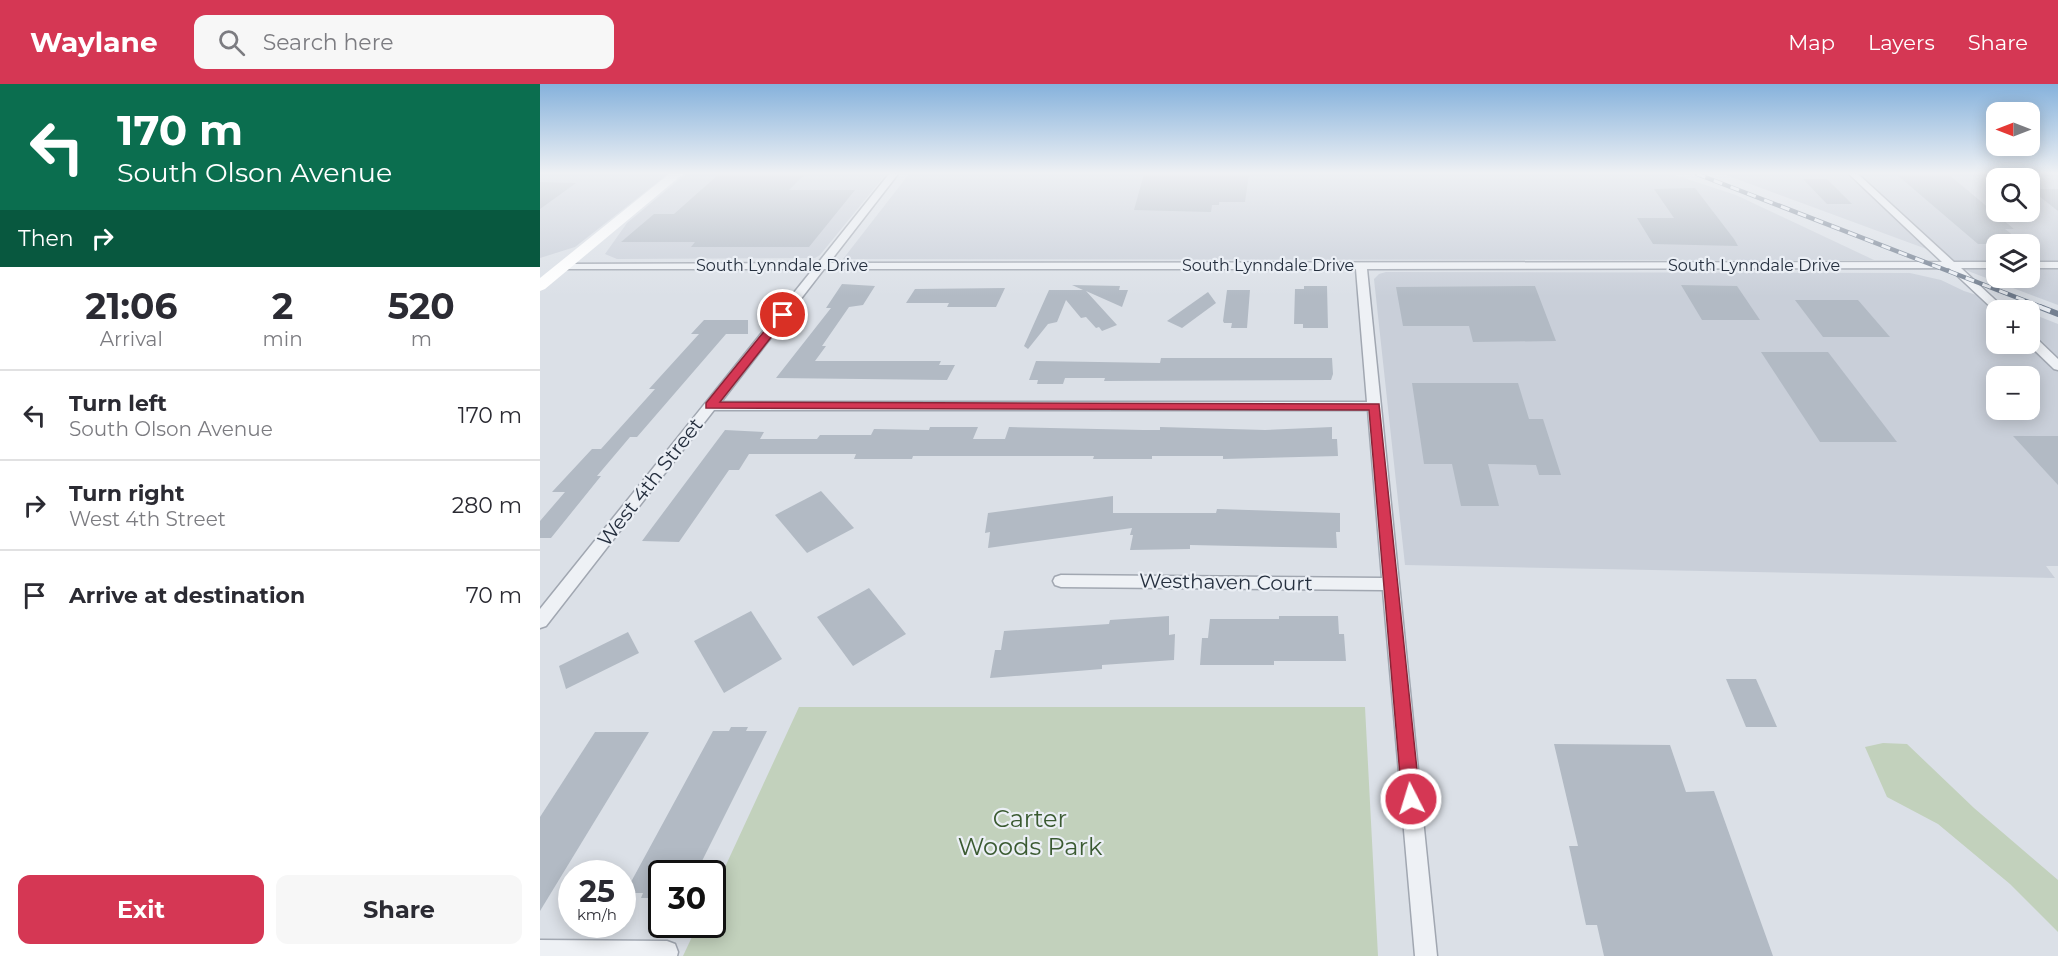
<!DOCTYPE html>
<html lang="en">
<head>
<meta charset="utf-8">
<style>
  :root { --surface:#fff; --page:#f7f7f7; --text:#2b2b33; --muted:#7c7c81; --line:#e1e1e2; --accent:#d53754 }
  body { margin:0; font-family:Montserrat,sans-serif; background:var(--page); color:var(--text); height:100vh; display:flex; flex-direction:column; font-size:22px; white-space:nowrap }
  * { box-sizing:border-box; margin:0 }
  p { font-size:20px; color:var(--muted) }
  .icon { flex:none; width:33px; height:33px; fill:none; stroke:currentColor; stroke-width:2; stroke-linecap:round; stroke-linejoin:round }
  .map { position:relative; flex:1; overflow:hidden }
  .sheet { display:flex; flex-direction:column; background:var(--surface); width:540px }
  .sheet>* { flex:none }
  .hud { background:#0b6e4f; color:#fff; overflow:hidden }
  .needle { width:39px; rotate:270deg }
  .controls { position:absolute; left:1446px; top:18px; display:grid; gap:12px }
  .controls a { display:grid; place-items:center; width:54px; height:54px; border-radius:12px; background:var(--surface); box-shadow:0 3px 15px #0003; font-size:30px }
  .speed { position:absolute; left:18px; top:776px; display:flex; gap:12px; font-size:30px; font-weight:700; text-align:center }
  .speed>* { display:grid; place-content:center; width:78px; height:78px; border-radius:50%; background:var(--surface); box-shadow:0 3px 15px #0003; line-height:1 }
  .speed small { font-size:15px; font-weight:400 }
  .speed .limit { border:3px solid #111; border-radius:9px; background:#fff; color:#111 }
  .pin { position:absolute; display:grid; place-items:center; width:51px; height:51px; color:#fff; margin:-26px; border:3px solid #fff; border-radius:50%; box-shadow:0 2px 6px #0007 }
  .me { position:absolute; width:66px; margin:-33px; rotate:355deg; stroke-linejoin:round; filter:drop-shadow(0 0 4px #0008) }
  .turn { display:flex; align-items:center; gap:21px; height:126px; padding:0 18px; font-size:27px }
  .turn .icon { width:78px; height:78px; stroke-width:2.5 }
  .turn b { display:block; font-size:42px; line-height:51px }
  .then { display:flex; align-items:center; height:57px; padding:0 18px; background:#0003; gap:12px; font-size:22px }
  .eta { display:flex; justify-content:space-evenly; align-items:center; height:102px; text-align:center }
  .eta b { font-size:36px; font-weight:700; line-height:42px }
  .primary-button { display:flex; gap:12px; margin-top:auto; padding:12px 18px }
  .primary-button a { flex:1; height:69px; border-radius:12px; background:var(--accent); color:#fff; font-size:24px; font-weight:700; line-height:69px; text-align:center }
  .primary-button a+a { background:var(--page); color:var(--text) }
  ul { padding:0; list-style:none }
  li { display:flex; align-items:center; gap:18px; height:90px; padding:0 18px; border-top:2px solid var(--line) }
  li div { flex:1 }
  li b { display:block; font-size:22px }
  li em { font-style:normal }
  header { display:flex; align-items:center; gap:36px; box-sizing:border-box; height:84px; padding:0 30px; background:var(--accent); color:#fff }
  header strong { font-size:28px }
  nav { display:flex; gap:33px; margin-inline-start:auto; font-size:21px }
  .search { width:420px; height:54px; background:var(--page); display:flex; align-items:center; gap:15px; box-sizing:border-box; padding:0 21px; border-radius:12px; color:var(--muted); font-size:22px }
  main { display:flex; flex:1; min-height:0 }
  .map>svg:first-child { display:block }
  .built { fill:#c9cfd9; fill-rule:evenodd }
  .green { fill:#c2d1bc }
  .building { fill:#b2bac4 }
  .lines { fill:none; stroke-linecap:round; stroke-linejoin:round }
  .street-casing { stroke:#a1a7b1; stroke-width:3 }
  .street { fill:#eef1f5; fill-rule:evenodd }
  .secondary { fill:#fff; fill-rule:evenodd }
  .rail-far1-casing { stroke:#748091; stroke-width:4.5 }
  .rail-casing { stroke:#748091; stroke-width:6 }
  .rail-far1 { stroke:#ebeff5; stroke-width:3; stroke-dasharray:9; stroke-linecap:butt }
  .rail { stroke:#ebeff5; stroke-width:4; stroke-dasharray:11; stroke-linecap:butt }
  .route { fill:#d53754; stroke:#8a2437; stroke-width:1.5 }
  .labels { text-anchor:middle; dominant-baseline:central; stroke-width:4.5; stroke-linejoin:round; paint-order:stroke }
  .far-street-label { font-size:16px; fill:#252f3e; stroke:#ebeff5 }
  .street-label { font-size:20px; fill:#252f3e; stroke:#ebeff5 }
  .near-park-label { font-size:24px; fill:#3a5a31; stroke:#ebeff5 }
</style>
</head>
<body>
<header>
<strong>Waylane</strong>
<div class="search"><svg class="icon" aria-label="search" viewBox="0 0 24 24"><circle cx="10" cy="10" r="6"/><path d="M15 15l6 6"/></svg>Search here</div>
<nav><a>Map</a><a>Layers</a><a>Share</a></nav>
</header>
<main>
<section class="sheet">
<div class="hud">
<div class="turn"><svg class="icon" aria-label="left" viewBox="0 0 24 24"><path d="M17 20v-9H6M10 6l-5 5 5 5"/></svg><div><b>170 m</b>South Olson Avenue</div></div>
<div class="then">Then<svg class="icon" aria-label="right" viewBox="0 0 24 24"><path d="M7 20v-9h11M14 6l5 5-5 5"/></svg></div>
</div>
<div class="eta">
<div><b>21:06</b><p>Arrival</p></div>
<div><b>2</b><p>min</p></div>
<div><b>520</b><p>m</p></div>
</div>
<ul>
<li><svg class="icon" aria-label="left" viewBox="0 0 24 24"><path d="M17 20v-9H6M10 6l-5 5 5 5"/></svg><div><b>Turn left</b><p>South Olson Avenue</p></div><em>170 m</em></li>
<li><svg class="icon" aria-label="right" viewBox="0 0 24 24"><path d="M7 20v-9h11M14 6l5 5-5 5"/></svg><div><b>Turn right</b><p>West 4th Street</p></div><em>280 m</em></li>
<li><svg class="icon" aria-label="arrive" viewBox="0 0 24 24"><path d="M6 21V4h12l-3 4 3 4H6"/></svg><div><b>Arrive at destination</b></div><em>70 m</em></li>
</ul>
<div class="primary-button"><a>Exit</a><a>Share</a></div>
</section>
<div class="map">
<svg width="1518" height="872" viewBox="0 0 1518 872">
  <rect width="100%" height="100%" fill="#dbe0e7"/>
  <g class="built">
    <polygon points="0,90 128,90 35,163 0,174"/>
    <polygon points="146,90 346,90 280,171 275,174 77,175 65,170 87,139"/>
    <polygon points="369,90 1132,90 1196,111 1334,176 303,175"/>
    <path d="M1183,90H1518V221L1412,181L1400,170ZM1456,94H1490V128H1456ZM1456,160H1490V194H1456Z"/>
    <path d="M846,188L1370,189L1401,196L1424,207L1484,226H1456V260H1490V229L1518,240V482H1506L1515,494L865,481L834,195L839,190ZM1456,292H1490V326H1456Z"/>
  </g>
  <g class="green">
    <polygon points="259,623 825,623 838,872 143,872 158,840 172,840 173,809"/>
    <polygon points="1343,659 1367,660 1434,724 1518,796 1518,848 1470,800 1398,740 1347,713 1325,663"/>
  </g>
  <g class="building">
    <polygon points="179,90 265,90 249,106 315,106 269,163 151,163 155,158 81,158 114,130 134,130"/>
    <polygon points="604,90 709,90 705,118 679,118 679,121 672,121 671,128 594,126"/>
    <polygon points="1356,90 1408,90 1474,145 1465,145 1484,160 1438,160"/>
    <polygon points="1263,95 1287,95 1312,120 1287,120"/>
    <polygon points="0,98 36,99 0,125"/>
    <polygon points="1155,104 1194,155 1198,162 1113,160 1097,134 1134,134 1114,105"/>
    <polygon points="1490,105 1518,105 1518,127"/>
    <polygon points="302,200 335,202 323,221 309,223 282,262 286,262 275,277 401,277 399,281 415,281 407,296 236,294 291,224 286,224"/>
    <polygon points="532,201 580,202 579,206 588,206 582,223 546,207 577,241 562,247 559,243 556,244 546,233 541,234 526,216 517,238 508,240 488,265 484,262 509,206 543,206"/>
    <polygon points="1141,201 1197,202 1220,236 1162,236"/>
    <polygon points="764,202 787,202 788,244 763,244 763,240 754,240 755,205 764,205"/>
    <polygon points="995,202 1016,257 933,258 929,242 863,242 856,203"/>
    <polygon points="465,204 456,223 407,223 409,219 366,219 375,205"/>
    <polygon points="687,206 710,206 707,244 691,244 692,239 684,239 683,237"/>
    <polygon points="668,208 676,219 642,244 627,237"/>
    <polygon points="1255,216 1318,216 1350,253 1283,253"/>
    <polygon points="164,236 208,236 208,250 186,250 97,353 90,353 57,392 61,392 11,454 0,454 0,437 25,408 12,408 52,365 61,365 115,305 109,305 159,250 151,250"/>
    <polygon points="1221,268 1288,268 1357,358 1280,358"/>
    <polygon points="621,274 792,274 793,290 791,296 564,297 565,294 525,294 523,300 497,300 498,296 489,296 496,277 620,279"/>
    <polygon points="872,299 978,299 989,335 1003,335 1021,391 999,391 996,381 948,380 959,422 921,422 912,380 884,380"/>
    <polygon points="390,343 438,343 433,355 465,355 469,343 603,346 620,346 620,343 725,346 792,343 792,355 797,355 798,372 683,375 683,372 612,372 612,375 553,375 554,372 373,372 372,375 314,375 316,370 209,370 199,386 189,386 139,458 102,457 185,346 224,348 220,355 277,355 280,351 331,351 334,345 389,346"/>
    <polygon points="1473,352 1518,352 1518,401"/>
    <polygon points="281,407 314,444 267,469 235,431"/>
    <polygon points="573,412 573,429 676,429 677,425 800,429 800,448 796,448 797,464 650,461 650,465 590,466 593,451 590,451 592,444 448,464 450,448 445,449 448,429"/>
    <polygon points="329,504 366,550 313,582 277,533"/>
    <polygon points="211,527 242,575 184,609 154,557"/>
    <polygon points="629,532 629,551 635,550 634,576 562,581 562,585 450,594 455,566 461,566 464,547 569,540 570,536"/>
    <polygon points="739,532 798,532 799,550 804,550 806,577 734,577 734,581 660,581 662,554 668,554 670,535 739,535"/>
    <polygon points="88,548 99,569 26,605 19,582"/>
    <polygon points="1186,595 1216,595 1237,643 1206,643"/>
    <polygon points="191,643 208,643 206,647 227,647 156,789 122,789 122,814 101,814 103,809 85,809 173,647 189,647"/>
    <polygon points="55,648 109,648 0,827 0,733"/>
    <polygon points="1014,660 1130,661 1146,708 1174,707 1233,872 1064,872 1057,841 1046,841 1029,762 1038,762"/>
  </g>
  <g class="lines">
    <defs>
      <g id="street">
        <path d="M349,90H358L289,179L1402,178L1309,90H1318L1414,178H1456V184H1421L1466,226L1456,228L1409,184L827,185L897,872H875L843,506L521,503L515,501L513,497L515,493L521,491L842,494L828,326H174L6,542L0,544V525L273,185H25L21,184V180L278,179ZM284,185H816L827,318H181Z"/>
        <rect x="1490" y="178" width="28" height="6"/>
        <polygon points="1490,251 1494,252 1518,275 1518,286 1514,285 1488,260"/>
        <polygon points="0,856 127,857 135,860 138,868 137,872 0,872"/>
      </g>
    </defs>
    <use href="#street" class="street-casing"/>
    <use href="#street" class="street"/>
    <polygon class="secondary" points="129,90 143,90 5,205 0,207 0,194"/>
    <defs>
      <polyline id="rail-far1" points="1157,90 1504,224"/>
      <polyline id="rail" points="1500,223 1518,230"/>
    </defs>
    <use href="#rail-far1" class="rail-far1-casing"/>
    <use href="#rail" class="rail-casing"/>
    <use href="#rail-far1" class="rail-far1"/>
    <use href="#rail" class="rail"/>
  </g>
  <linearGradient id="sky" x2="0" y2="1"><stop stop-color="#86b2dc"/><stop offset="0.42" stop-color="#eff1f4"/><stop offset="1" stop-color="#eff1f4" stop-opacity="0"/></linearGradient>
  <rect width="1518" height="212" fill="url(#sky)"/>
  <polygon class="route" points="243,228 247,229 247,233 180,318 839,320 880,715 877,721 871,723 865,721 862,715 829,326 166,324 166,319 239,229"/>
  <g class="labels">
    <g class="far-street-label">
      <text x="242" y="181">South Lynndale Drive</text>
      <text x="728" y="181">South Lynndale Drive</text>
      <text x="1214" y="181">South Lynndale Drive</text>
    </g>
    <g class="street-label">
      <text transform="translate(110 398) rotate(-52)">West 4th Street</text>
      <text transform="translate(686 498) rotate(1)">Westhaven Court</text>
    </g>
    <g class="near-park-label">
      <text x="490" y="734">Carter<tspan x="490" dy="28">Woods Park</tspan></text>
    </g>
  </g>
</svg>
<div class="controls">
<a><svg class="needle" viewBox="-14 -14 28 28"><path d="M0-13l5 13h-10z" fill="#e53935"/><path d="M0 13l5-13h-10z" fill="#7c7c81"/></svg></a>
<a><svg class="icon" aria-label="search" viewBox="0 0 24 24"><circle cx="10" cy="10" r="6"/><path d="M15 15l6 6"/></svg></a>
<a><svg class="icon" aria-label="layers" viewBox="0 0 24 24"><path d="M12 4l9 5-9 5-9-5zM3 14l9 5 9-5"/></svg></a>
<a>+</a>
<a>−</a>
</div>
<div class="speed"><div>25<small>km/h</small></div><div class="limit">30</div></div>
<div class="pin" style="left:243px;top:231px;background:#d93025"><svg class="icon" aria-label="arrive" viewBox="0 0 24 24"><path d="M6 21V4h12l-3 4 3 4H6"/></svg></div>
<svg class="me" style="left:871px;top:715px" viewBox="-20 -20 40 40"><circle r="17" fill="#d53754" stroke="#fff" stroke-width="3"/><path d="M0-11L8 9 0 5-8 9z" fill="#fff"/></svg>
</div>
</main>
</body>
</html>
